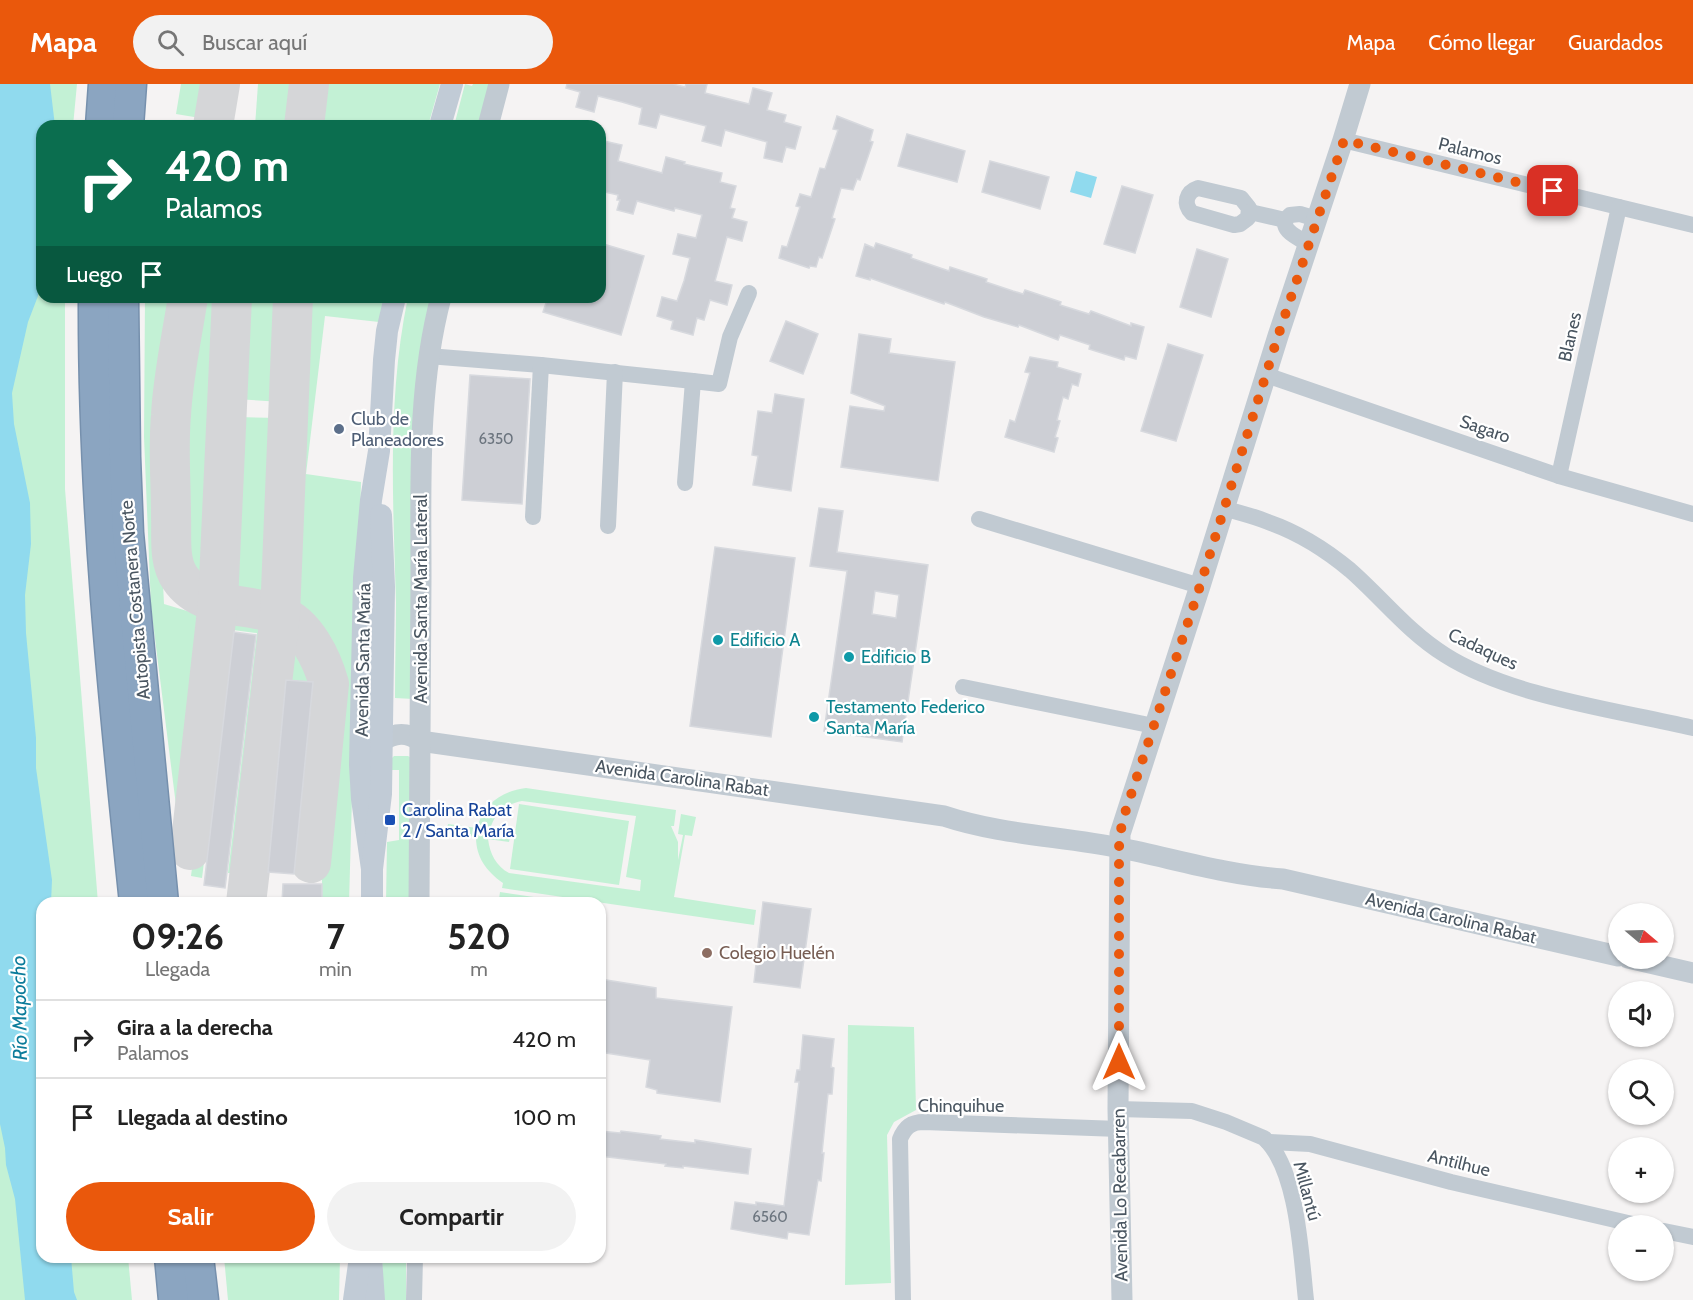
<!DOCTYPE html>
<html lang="es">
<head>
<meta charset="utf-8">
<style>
  :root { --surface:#fff; --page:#f2f2f2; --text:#222; --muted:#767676; --line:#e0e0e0; --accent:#ea580c }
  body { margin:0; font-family:Cabin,sans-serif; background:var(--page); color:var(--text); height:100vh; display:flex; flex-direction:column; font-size:22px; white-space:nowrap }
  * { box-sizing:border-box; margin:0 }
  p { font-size:20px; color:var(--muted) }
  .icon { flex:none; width:33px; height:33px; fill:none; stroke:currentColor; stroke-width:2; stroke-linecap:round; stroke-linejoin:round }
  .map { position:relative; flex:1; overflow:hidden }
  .details { position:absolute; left:36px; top:813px; width:570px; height:366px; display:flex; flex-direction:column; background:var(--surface); border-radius:18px; box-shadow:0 2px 4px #0004 }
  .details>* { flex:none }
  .top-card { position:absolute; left:36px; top:36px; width:570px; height:183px; border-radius:18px; box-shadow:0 2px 4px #0004; background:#0b6e4f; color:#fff; overflow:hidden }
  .needle { width:39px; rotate:109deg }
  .fabs { position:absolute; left:1608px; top:819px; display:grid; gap:12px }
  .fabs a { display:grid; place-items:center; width:66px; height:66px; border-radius:50%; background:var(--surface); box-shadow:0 2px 4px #0004; font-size:30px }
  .pin { position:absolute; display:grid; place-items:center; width:51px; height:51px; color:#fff; margin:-26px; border-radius:12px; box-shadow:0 3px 9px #0006 }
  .me { position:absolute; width:66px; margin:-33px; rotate:0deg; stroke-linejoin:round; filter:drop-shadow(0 0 4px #0008) }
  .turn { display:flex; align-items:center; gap:21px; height:126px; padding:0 30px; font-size:27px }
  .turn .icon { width:78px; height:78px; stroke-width:2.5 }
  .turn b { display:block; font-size:42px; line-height:51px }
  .then { display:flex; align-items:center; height:57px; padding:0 30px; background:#0003; gap:12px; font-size:22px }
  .eta { display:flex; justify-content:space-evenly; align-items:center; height:102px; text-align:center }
  .eta b { font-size:36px; font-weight:700; line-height:42px }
  .action { display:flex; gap:12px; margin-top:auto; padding:12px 30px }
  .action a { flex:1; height:69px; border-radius:36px; background:var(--accent); color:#fff; font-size:24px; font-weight:700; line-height:69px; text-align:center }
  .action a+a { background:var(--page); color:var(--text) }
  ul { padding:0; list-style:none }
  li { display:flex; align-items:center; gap:18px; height:78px; padding:0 30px; border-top:2px solid var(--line) }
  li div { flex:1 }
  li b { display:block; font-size:22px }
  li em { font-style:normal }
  header { display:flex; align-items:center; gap:36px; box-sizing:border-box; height:84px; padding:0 30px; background:var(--accent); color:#fff }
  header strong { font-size:28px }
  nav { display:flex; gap:33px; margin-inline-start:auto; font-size:21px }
  .search { width:420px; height:54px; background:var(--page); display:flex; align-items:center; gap:15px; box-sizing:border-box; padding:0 21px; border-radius:33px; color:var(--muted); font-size:22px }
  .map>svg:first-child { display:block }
  .green { fill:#c3f1d5; fill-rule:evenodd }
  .water { fill:#90daee }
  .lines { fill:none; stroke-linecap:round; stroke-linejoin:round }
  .taxiway { stroke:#d5d6d8; stroke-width:40 }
  .building { fill:#cdcfd5; stroke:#d7d9de; stroke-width:1.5; fill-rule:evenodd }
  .motorway-casing { stroke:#7690ad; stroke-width:33 }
  .minor { stroke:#c1cad2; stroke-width:16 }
  .tertiary { stroke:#c1cad2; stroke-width:21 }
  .secondary { stroke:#c1cbd6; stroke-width:22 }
  .motorway { stroke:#8ba5c1; stroke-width:30 }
  .route { stroke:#ea580c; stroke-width:10; stroke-dasharray:0 18 }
  .service-dot { fill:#5c6f8a; stroke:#fff; stroke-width:2 }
  .culture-dot { fill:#0f9aa8; stroke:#fff; stroke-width:2 }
  .transit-dot { fill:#1a4fb4; stroke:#fff; stroke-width:2 }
  .education-dot { fill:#8d6e63; stroke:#fff; stroke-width:2 }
  .labels { text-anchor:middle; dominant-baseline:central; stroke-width:4.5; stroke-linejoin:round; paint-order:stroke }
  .number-label { font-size:15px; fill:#6b747e }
  .street-label { font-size:18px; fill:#4a5661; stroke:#fff }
  .service-label { font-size:18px; fill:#4e5e75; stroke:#fff; text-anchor:start }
  .culture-label { font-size:18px; fill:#0d838f; stroke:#fff; text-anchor:start }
  .transit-label { font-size:18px; fill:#164399; stroke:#fff; text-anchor:start }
  .education-label { font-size:18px; fill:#785e54; stroke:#fff; text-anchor:start }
  .water-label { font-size:20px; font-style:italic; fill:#0c7c9b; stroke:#fff }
</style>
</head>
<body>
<header>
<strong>Mapa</strong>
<div class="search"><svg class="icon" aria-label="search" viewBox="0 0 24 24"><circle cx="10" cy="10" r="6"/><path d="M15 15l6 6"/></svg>Buscar aquí</div>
<nav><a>Mapa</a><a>Cómo llegar</a><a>Guardados</a></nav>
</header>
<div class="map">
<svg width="1693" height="1216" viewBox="0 0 1693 1216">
  <rect width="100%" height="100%" fill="#f5f3f3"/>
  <g class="green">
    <polygon points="0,0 77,0 73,42 42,42 42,213 65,213 65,405 98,819 42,819 42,1173 128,1173 132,1216 0,1216"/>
    <polygon points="181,0 204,0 200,34 176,30"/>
    <polygon points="258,0 301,0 297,42 255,42"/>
    <polygon points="312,0 440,0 428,42 308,42"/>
    <polygon points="465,0 472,2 473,0 489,0 480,42 454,42"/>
    <polygon points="145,213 173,213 155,338 164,520 207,533 182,769 151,523 144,353"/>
    <path d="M201,213H225L209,498C198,489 188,481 183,467C176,449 177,427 177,408C178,342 189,278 201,213Z"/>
    <polygon points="242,213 286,213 282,318 235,315"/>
    <path d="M297,213H386L379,238L325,232L306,390L361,398L349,819H322V796L313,795L333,596C323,565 315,542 285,526Z"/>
    <path d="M408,213H435L413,615L395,614C395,582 396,550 396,518C393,415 387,314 408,213Z"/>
    <path d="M237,333L280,334L275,493C270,523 249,518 226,511Z"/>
    <polygon points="225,531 264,536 269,540 268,551 242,789 228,789 257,549 233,546 202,794 191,792"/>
    <path d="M298,556C310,569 316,584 321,601L302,792L294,790L312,598L286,596L268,788L257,786L283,558Z"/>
    <polygon points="394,672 408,672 413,675 410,819 386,819 387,758 399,756 399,686 388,686 388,678"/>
    <path d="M526,704L676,726L674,742H671L678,758V776L683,751L678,750L681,730L696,733L692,752L685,751L674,813L756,826L754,841L502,804L503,799C486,787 476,773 476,753L446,749L448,740L477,744C484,719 502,707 526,704ZM522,717L636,732L626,793L641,796L640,807L509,789C496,782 490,770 488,755L509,758L511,749L490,746C494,729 506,720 522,717Z"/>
    <polygon points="519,720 629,737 619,801 510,785"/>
    <polygon points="500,808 575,819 524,819 499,815"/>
    <polygon points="848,941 914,943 916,1026 894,1038 887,1051 891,1199 845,1201"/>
    <polygon points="224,1173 340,1173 339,1216 228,1216"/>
    <polygon points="382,1173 406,1173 406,1216 383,1216"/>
  </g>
  <g class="water">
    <polygon points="0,0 50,0 55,42 42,42 42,187 38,212 28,238 12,309 14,340 30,419 31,460 25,511 26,549 36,654 36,684 52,796 51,819 42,819 42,868 38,881 42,930 42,1173 71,1173 74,1208 77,1216 25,1216 15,1115 6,1081 5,1064 0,1040"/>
    <polygon points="1076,87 1097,93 1091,114 1070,108"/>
  </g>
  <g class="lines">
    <g class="taxiway">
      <polyline points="213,42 220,0"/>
      <polyline points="304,42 309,0"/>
      <path d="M188,213C182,252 173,292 171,331C168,364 171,398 171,432C172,451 168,477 180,494C202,527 248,518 280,531C306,541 322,575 329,600L311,779"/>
      <polyline points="190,766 218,518 232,213"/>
      <polyline points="246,819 280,531 293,213"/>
    </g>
  </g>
  <g class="building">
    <polygon points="567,0 673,0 685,3 686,0 707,0 705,9 749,20 753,4 772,9 767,26 786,31 784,38 801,43 795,65 786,63 782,78 764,74 767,58 725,46 721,62 702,57 706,42 660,30 656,44 639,40 642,24 622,18 598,12 594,28 576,23 580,8 566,4"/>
    <polygon points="837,32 873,46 870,57 873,58 860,96 857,95 853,106 841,104 832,134 835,135 822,174 819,173 816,183 810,182 809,184 779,174 782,162 787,163 800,123 796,122 800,110 811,113 820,84 825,85 838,46 833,45"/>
    <polygon points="907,50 965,67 957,98 898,82"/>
    <polygon points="604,57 622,61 618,77 662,89 666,73 685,78 684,80 722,89 720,98 736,102 730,124 735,125 732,134 747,138 742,157 727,153 715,197 732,201 727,221 710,216 704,236 697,234 693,251 671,245 673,237 657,232 662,213 677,217 684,197 690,174 673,170 678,150 696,154 702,131 675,124 674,127 637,117 633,130 617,126 620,116 617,116 618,111 600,107 600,70"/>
    <polygon points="990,77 1049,93 1040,125 982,108"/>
    <polygon points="1122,102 1153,111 1135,169 1104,160"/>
    <polygon points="600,159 644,172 621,251 543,228 548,213 600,213"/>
    <polygon points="876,159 912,171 911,174 949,187 950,183 987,195 986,198 1013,207 1023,210 1025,206 1061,218 1060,221 1089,230 1091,227 1131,242 1131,239 1144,243 1136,275 1125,272 1124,276 1089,265 1090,261 1060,251 1058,256 1019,241 1018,243 984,233 945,218 944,220 870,194 870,196 856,192 865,160 874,164"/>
    <polygon points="1197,165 1228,175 1211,233 1180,223"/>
    <polygon points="786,237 818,250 803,290 770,277"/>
    <polygon points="859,250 891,255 889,269 955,278 938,397 841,383 850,322 884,327 885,322 851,309"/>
    <polygon points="1168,260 1203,271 1176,357 1141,347"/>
    <polygon points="1030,273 1058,278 1057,283 1081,290 1078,302 1072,300 1068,315 1063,313 1057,336 1060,337 1055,353 1058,354 1054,368 1005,353 1010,336 1015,338 1030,289 1025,288"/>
    <polygon points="470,291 530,295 522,420 462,416"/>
    <polygon points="775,310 804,315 791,407 753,401 758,372 752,371 758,327 772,329"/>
    <path d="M819,424L843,427L837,468L928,481L902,658L824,647L847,487L810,482ZM875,507L899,511L896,534L872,530Z"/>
    <polygon points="715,463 795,474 771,653 690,642"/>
    <polygon points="234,548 256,551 225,804 204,801"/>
    <polygon points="286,596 313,598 294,790 268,788"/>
    <polygon points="283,800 322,800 322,819 282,819"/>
    <polygon points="763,818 811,825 800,904 754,898"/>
    <polygon points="600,895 656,904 656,914 732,923 720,1018 657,1009 657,1006 646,1003 650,976 600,968"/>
    <polygon points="803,951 834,955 831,983 834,984 832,1010 828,1010 822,1069 824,1069 821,1097 818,1096 809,1151 788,1148 787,1155 731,1145 735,1118 756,1121 756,1118 784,1122 799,998 795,998 797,986 800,986"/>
    <polygon points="600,1047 620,1049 621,1047 661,1052 660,1055 695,1059 695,1056 751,1065 748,1090 683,1082 683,1084 665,1082 666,1080 600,1072"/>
  </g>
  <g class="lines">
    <defs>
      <g id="motorway">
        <polyline points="101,42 104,0"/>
        <polyline points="128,42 131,0"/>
        <path d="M94,213C93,416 114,617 135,819"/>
        <polyline points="123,213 125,373 128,449 163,819"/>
        <polyline points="170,1173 174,1216"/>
        <polyline points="198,1173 203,1216"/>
      </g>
    </defs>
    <use href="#motorway" class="motorway-casing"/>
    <g class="minor">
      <polyline points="1343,56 1693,141"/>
      <path d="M1198,104L1241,114L1249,124L1248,134L1240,140L1234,141L1192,129C1183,120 1186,108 1198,104Z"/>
      <polyline points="1250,128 1285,136"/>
      <path d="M1309,160C1298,154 1275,144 1290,131L1300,130L1317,135"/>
      <polyline points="428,272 541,281 693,297"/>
      <polyline points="1266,291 1559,392 1693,430"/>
      <polyline points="1559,392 1619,123"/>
      <polyline points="685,399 693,297 719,300 730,253 749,209"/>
      <path d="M1224,424C1239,429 1254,432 1268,438C1297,448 1326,466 1350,486C1382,514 1408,548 1445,571C1511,613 1617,626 1693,644"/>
      <polyline points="533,433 541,281"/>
      <polyline points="979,435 1200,502"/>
      <polyline points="608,442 615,288"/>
      <polyline points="963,603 1154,642"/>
      <path d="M1118,1025L1192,1027L1226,1038L1264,1054C1298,1085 1301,1172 1306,1216"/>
      <polyline points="1268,1058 1310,1060 1451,1098 1641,1142"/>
      <polyline points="1664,1147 1693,1153"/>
      <polyline points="414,1216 415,1173"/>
      <path d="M903,1216L900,1055C905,1043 911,1038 924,1038L1119,1045"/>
    </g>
    <g class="tertiary">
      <polyline points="488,42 499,0"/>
      <path d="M381,658C395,648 407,648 420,657L944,732C1001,751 1062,752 1121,764C1175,775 1227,791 1283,795L1618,872"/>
      <path d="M419,819C420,710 421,601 421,492C421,399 417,304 441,213"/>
      <polyline points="1628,874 1693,889"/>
      <polyline points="1122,1216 1118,1025 1120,750 1200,502 1278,252 1343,56 1360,0"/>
    </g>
    <g class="secondary">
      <polyline points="440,42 452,0"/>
      <polyline points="372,785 362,715 360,681 364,494 371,416 379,367 384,276 387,247 395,213"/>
      <polyline points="372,819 372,785 381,710 384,503 381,431"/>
      <polyline points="371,1173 374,1216"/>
      <polyline points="354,1216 360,1173"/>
    </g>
    <use href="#motorway" class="motorway"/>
  </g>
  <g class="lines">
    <polyline class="route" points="1119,978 1119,763 1122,738 1200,502 1278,252 1344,56 1553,107"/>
  </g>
  <circle class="service-dot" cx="339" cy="345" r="6"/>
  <g class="culture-dot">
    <circle cx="718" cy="556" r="6"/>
    <circle cx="849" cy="573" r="6"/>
    <circle cx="814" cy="633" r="6"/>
  </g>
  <rect class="transit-dot" x="384" y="730" width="12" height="12" rx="3"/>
  <circle class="education-dot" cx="707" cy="869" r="6"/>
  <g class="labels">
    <g class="number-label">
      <text x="496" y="355">6350</text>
      <text x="770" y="1133">6560</text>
    </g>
    <g class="street-label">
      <text transform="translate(1470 67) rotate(14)">Palamos</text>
      <text transform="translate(1570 253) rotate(-77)">Blanes</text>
      <text transform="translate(1485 345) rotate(19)">Sagaro</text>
      <text transform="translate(421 515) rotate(-90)">Avenida Santa María Lateral</text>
      <text transform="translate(135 516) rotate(-95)">Autopista Costanera Norte</text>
      <text transform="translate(1483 565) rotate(25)">Cadaques</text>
      <text transform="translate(363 576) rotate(-89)">Avenida Santa María</text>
      <text transform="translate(682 694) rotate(8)">Avenida Carolina Rabat</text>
      <text transform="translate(1451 834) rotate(13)">Avenida Carolina Rabat</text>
      <text x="961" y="1022">Chinquihue</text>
      <text transform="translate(1459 1079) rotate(14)">Antilhue</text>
      <text transform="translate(1307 1107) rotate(75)">Millantú</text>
      <text transform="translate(1120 1111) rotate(-91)">Avenida Lo Recabarren</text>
    </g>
    <g class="service-label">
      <text x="351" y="335">Club de<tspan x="351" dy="21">Planeadores</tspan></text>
    </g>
    <g class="culture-label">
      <text x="730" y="556">Edificio A</text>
      <text x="861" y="573">Edificio B</text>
      <text x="826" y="623">Testamento Federico<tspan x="826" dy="21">Santa María</tspan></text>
    </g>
    <g class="transit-label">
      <text x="402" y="726">Carolina Rabat<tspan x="402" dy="21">2 / Santa María</tspan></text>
    </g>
    <g class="education-label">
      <text x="719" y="869">Colegio Huelén</text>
    </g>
    <g class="water-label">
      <text transform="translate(19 924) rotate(-91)">Río Mapocho</text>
    </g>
  </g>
</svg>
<div class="fabs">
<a><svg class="needle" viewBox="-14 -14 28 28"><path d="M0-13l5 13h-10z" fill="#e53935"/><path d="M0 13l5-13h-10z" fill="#767676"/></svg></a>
<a><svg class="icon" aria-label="sound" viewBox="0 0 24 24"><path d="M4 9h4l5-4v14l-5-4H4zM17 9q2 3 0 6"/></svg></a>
<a><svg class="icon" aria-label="search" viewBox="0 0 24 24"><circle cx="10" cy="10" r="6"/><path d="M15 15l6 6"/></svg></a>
<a>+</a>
<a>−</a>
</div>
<div class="pin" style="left:1553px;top:107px;background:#d93025"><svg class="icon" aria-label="arrive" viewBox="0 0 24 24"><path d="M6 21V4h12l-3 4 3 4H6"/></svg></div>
<svg class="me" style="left:1119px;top:978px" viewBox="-20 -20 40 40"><path d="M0-17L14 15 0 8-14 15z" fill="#ea580c" stroke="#fff" stroke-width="4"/></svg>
<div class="top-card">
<div class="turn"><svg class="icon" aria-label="right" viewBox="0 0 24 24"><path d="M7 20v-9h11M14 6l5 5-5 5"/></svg><div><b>420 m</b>Palamos</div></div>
<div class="then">Luego<svg class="icon" aria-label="arrive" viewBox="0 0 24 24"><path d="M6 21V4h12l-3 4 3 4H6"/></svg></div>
</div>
<section class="details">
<div class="eta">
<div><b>09:26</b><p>Llegada</p></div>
<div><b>7</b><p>min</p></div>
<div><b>520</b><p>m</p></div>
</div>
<ul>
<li><svg class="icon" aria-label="right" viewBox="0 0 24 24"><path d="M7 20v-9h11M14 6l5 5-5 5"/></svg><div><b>Gira a la derecha</b><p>Palamos</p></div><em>420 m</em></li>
<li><svg class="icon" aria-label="arrive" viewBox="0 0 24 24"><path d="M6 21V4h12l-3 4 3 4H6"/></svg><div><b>Llegada al destino</b></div><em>100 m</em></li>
</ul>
<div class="action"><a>Salir</a><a>Compartir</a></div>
</section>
</div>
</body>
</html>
